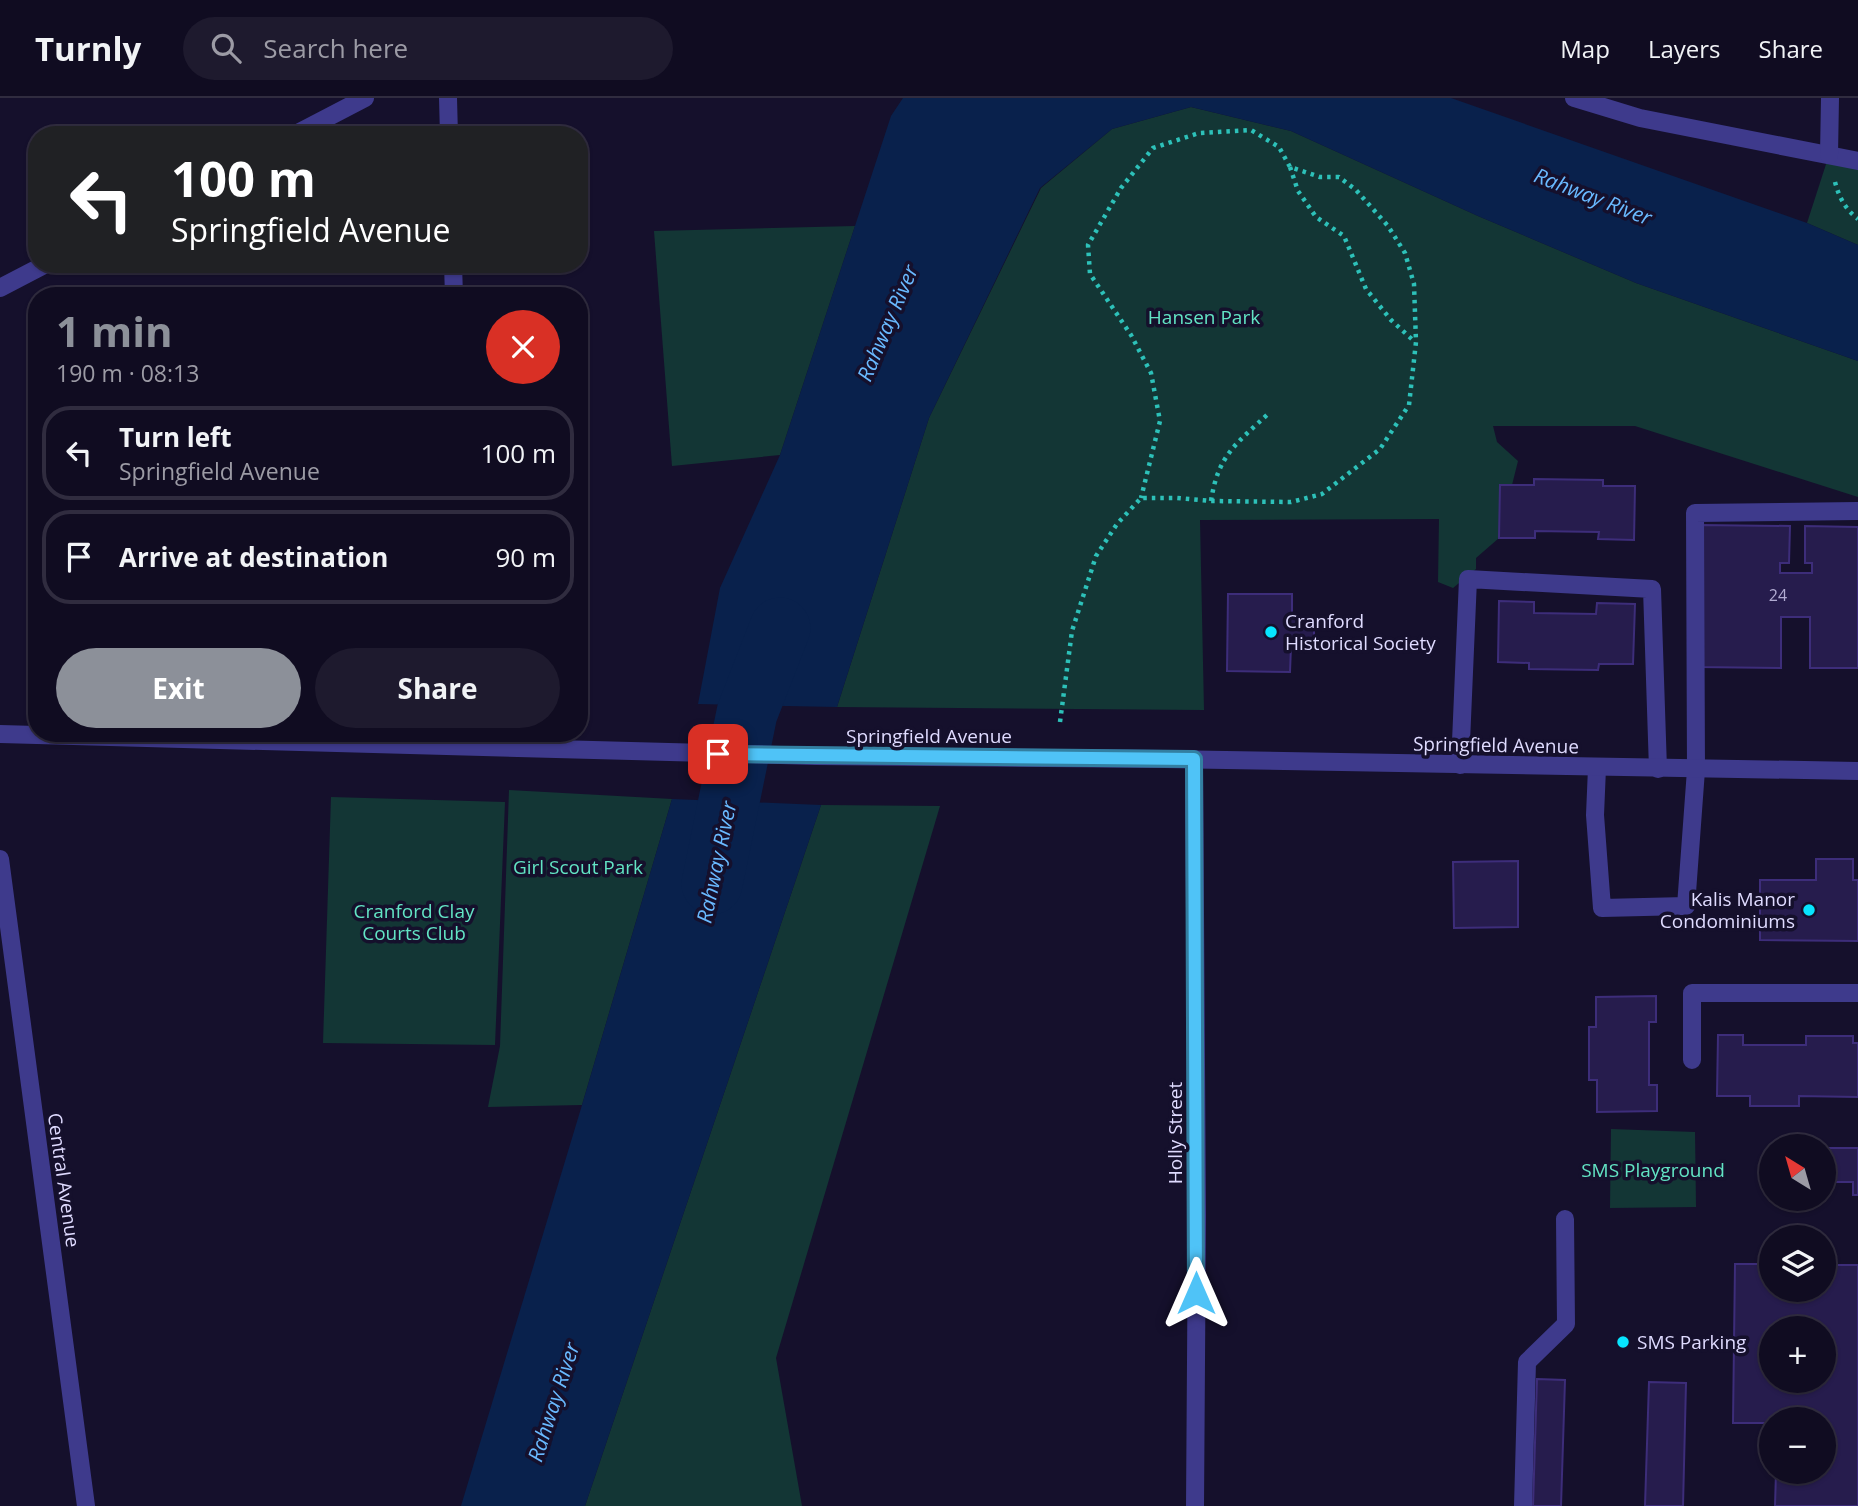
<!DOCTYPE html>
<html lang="en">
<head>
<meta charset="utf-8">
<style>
  :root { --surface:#100c21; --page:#1e1a2e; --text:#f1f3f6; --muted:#9c9ba5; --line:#302c3f; --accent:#8c9099 }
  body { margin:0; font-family:"Open Sans",sans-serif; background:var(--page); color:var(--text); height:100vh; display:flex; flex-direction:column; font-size:26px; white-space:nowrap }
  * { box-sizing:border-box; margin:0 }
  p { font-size:23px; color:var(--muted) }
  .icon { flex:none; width:38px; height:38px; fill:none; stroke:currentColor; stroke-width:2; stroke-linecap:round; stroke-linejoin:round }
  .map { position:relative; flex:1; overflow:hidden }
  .sheet { position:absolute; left:28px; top:189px; width:560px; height:455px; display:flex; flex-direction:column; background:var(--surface); border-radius:28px; box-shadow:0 2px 5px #0004,0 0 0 2px var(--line) }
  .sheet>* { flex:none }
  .guide { position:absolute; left:28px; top:28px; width:560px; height:147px; border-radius:28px; box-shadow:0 2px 5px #0004,0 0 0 2px var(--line); background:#202124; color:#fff; overflow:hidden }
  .needle { width:46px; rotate:323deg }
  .controls { position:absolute; left:1759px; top:1036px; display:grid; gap:14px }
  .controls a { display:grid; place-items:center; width:77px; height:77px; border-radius:50%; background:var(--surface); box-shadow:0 2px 5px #0004,0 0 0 2px var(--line); font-size:35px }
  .pin { position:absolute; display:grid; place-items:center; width:60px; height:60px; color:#fff; margin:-30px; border-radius:14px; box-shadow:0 4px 10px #0006 }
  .me { position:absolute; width:77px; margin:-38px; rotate:0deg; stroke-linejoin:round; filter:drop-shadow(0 0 5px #0008) }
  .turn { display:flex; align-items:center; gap:24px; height:147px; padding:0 28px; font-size:32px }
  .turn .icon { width:91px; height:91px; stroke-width:2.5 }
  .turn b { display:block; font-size:49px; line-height:60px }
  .round { display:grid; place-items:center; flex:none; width:74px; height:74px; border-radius:37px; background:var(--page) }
  .summary { display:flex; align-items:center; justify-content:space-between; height:119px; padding:0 28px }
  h1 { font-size:42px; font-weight:700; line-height:52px; color:var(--accent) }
  .primary-button { display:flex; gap:14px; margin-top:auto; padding:14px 28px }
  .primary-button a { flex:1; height:80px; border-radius:42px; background:var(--accent); color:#fff; font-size:28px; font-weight:700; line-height:80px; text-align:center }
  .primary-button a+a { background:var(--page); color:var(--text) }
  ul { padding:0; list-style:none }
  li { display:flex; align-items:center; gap:21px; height:94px; margin:0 14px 10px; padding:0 14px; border:4px solid var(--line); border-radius:28px }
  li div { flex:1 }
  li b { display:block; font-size:26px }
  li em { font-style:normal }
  header { display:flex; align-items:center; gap:42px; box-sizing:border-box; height:98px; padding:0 35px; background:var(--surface); border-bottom:2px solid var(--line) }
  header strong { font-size:33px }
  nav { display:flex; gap:38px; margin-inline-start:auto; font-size:24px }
  .search { width:490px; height:63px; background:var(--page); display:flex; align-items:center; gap:18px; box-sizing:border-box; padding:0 24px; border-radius:38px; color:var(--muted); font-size:26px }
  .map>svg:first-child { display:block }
  .green { fill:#133635 }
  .water { fill:#09214c }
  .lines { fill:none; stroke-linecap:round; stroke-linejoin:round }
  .river { stroke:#09214c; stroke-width:61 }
  .building { fill:#261c4d; stroke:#3d2d7a; stroke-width:2; fill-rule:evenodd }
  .path { stroke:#2dc1b9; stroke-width:4.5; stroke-dasharray:3.5 5; stroke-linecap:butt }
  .service { stroke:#3e3a8c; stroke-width:18 }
  .minor { stroke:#3e3a8c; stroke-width:18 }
  .tertiary { stroke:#3e3a8c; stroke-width:18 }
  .route-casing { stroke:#337fa1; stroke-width:18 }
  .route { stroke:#4fc3f7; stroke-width:12 }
  .poi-dot { fill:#07e5ff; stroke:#15102c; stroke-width:2.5 }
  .labels { text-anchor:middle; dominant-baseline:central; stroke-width:7; stroke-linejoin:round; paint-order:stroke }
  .number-label { font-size:16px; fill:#b1abd2 }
  .park-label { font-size:19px; fill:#62e4c4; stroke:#15102c }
  .poi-label { font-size:19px; fill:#dfdbff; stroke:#15102c; text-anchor:start }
  .street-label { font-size:19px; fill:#dfdbff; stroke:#15102c }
  .water-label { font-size:21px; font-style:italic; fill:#69b9ff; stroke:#15102c }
</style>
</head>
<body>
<header>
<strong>Turnly</strong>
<div class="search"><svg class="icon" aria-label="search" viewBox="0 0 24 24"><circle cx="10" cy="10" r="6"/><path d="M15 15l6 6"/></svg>Search here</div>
<nav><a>Map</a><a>Layers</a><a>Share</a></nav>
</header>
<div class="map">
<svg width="1858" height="1408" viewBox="0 0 1858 1408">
  <rect width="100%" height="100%" fill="#15102c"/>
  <g class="green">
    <polygon points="1191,9 1291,33 1478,118 1636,185 1858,263 1858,399 1635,328 1493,328 1497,344 1518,363 1512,387 1500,387 1499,440 1476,460 1476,471 1453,490 1438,484 1439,421 1200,422 1204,612 837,609 929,320 1041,90 1112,31"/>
    <polygon points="1829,57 1858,63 1858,147 1807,125"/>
    <polygon points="855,128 780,357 672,368 654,133"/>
    <polygon points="509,692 672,701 582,1007 488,1009 500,948"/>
    <polygon points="331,699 505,704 495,947 323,945"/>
    <polygon points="821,707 940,708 776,1260 802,1408 585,1408"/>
    <polygon points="1611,1031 1695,1034 1696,1109 1610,1110"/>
  </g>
  <g class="water">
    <polygon points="903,0 1451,0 1807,125 1858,147 1858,263 1636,185 1478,118 1291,33 1191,9 1112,31 1040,90 929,320 837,609 698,606 720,490 780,357 891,18"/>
    <polygon points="672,701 821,707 585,1408 461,1408 582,1007"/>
  </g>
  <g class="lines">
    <polyline class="river" points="712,786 747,615 780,530"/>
  </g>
  <g class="building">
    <polygon points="1534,381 1603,382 1603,388 1635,388 1634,442 1598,441 1599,434 1535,433 1535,440 1499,440 1500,387 1534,387"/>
    <polygon points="1700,427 1790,428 1789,465 1780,465 1780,475 1812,475 1812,465 1805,465 1805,428 1858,429 1858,570 1810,570 1810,519 1781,519 1781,570 1698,569"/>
    <polygon points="1228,496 1292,496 1292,519 1314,520 1314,548 1291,548 1290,574 1227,573"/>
    <polygon points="1499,503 1534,504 1534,515 1596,516 1597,505 1635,506 1633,566 1599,566 1598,572 1529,571 1529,565 1498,564"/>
    <polygon points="1816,761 1853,761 1853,782 1858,782 1858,843 1760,842 1760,782 1816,782"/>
    <polygon points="1518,763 1518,829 1454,830 1453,764"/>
    <polygon points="1656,898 1656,924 1649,924 1649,987 1657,987 1657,1013 1597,1014 1597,982 1589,982 1589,929 1596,929 1596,899"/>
    <polygon points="1718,937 1743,937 1743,947 1806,947 1806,938 1853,938 1853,945 1858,945 1858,999 1799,998 1799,1008 1750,1008 1750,998 1717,998"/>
    <polygon points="1829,1050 1858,1050 1858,1097 1853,1097 1853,1084 1829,1084"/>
    <path d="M1735,1166H1771V1192H1824V1167H1858V1408H1775L1776,1374H1824V1321H1771V1325H1733ZM1771,1230H1824V1283H1771Z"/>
    <polygon points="1537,1281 1565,1282 1561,1408 1533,1408"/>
    <polygon points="1649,1284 1686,1285 1683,1408 1645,1408"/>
  </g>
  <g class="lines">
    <g class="path">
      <polyline points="1290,69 1298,93 1316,119 1344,138 1366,191 1391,222 1415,244"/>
      <path d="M1835,84C1839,99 1845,111 1858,121"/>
      <path d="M1211,403C1218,357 1236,346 1269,315"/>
      <polyline points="1060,624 1072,533 1096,458 1117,426 1141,400 1177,400 1211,403 1291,404 1322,396 1380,351 1409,307 1416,244 1414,186 1405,155 1388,128 1356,92 1339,79 1320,79 1290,69 1279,49 1251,32 1199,35 1153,50 1121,90 1088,147 1090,176 1131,237 1151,275 1160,323 1141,400"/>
    </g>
    <g class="service">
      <polyline points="1460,667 1468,481 1652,491 1658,671"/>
      <polyline points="1597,670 1595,717 1602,810 1686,808 1696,672 1695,415 1858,413"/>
      <polyline points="1692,962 1692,895 1858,895"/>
      <polyline points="1523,1408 1527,1264 1566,1226 1565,1121"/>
    </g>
    <g class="minor">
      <polyline points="1574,0 1640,20 1858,63"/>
      <polyline points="294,37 365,0"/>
      <polyline points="1829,57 1830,0"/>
      <polyline points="0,190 46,166"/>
      <polyline points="1194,661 1197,1118 1195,1408"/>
      <polyline points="0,761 86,1408"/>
    </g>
    <g class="tertiary">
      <polyline points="448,0 449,37"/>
      <polyline points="453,166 454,198"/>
      <polyline points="0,636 816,658 1164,661 1858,673"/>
    </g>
  </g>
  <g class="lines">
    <defs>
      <polyline id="route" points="718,656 1194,661 1196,1195"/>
    </defs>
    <use href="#route" class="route-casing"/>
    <use href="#route" class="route"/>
  </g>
  <g class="poi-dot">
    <circle cx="1271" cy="534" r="7"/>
    <circle cx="1809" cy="812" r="7"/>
    <circle cx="1623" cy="1244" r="7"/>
  </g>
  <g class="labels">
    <g class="number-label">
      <text x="1778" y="497">24</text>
    </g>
    <g class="park-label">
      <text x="1204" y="219">Hansen Park</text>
      <text x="578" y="769">Girl Scout Park</text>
      <text x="414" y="813">Cranford Clay<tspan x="414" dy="22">Courts Club</tspan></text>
      <text x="1653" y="1072">SMS Playground</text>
    </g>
    <g class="poi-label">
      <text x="1285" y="523">Cranford<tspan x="1285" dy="22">Historical Society</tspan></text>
      <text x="1795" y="801" text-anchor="end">Kalis Manor<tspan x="1795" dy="22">Condominiums</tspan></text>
      <text x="1637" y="1244">SMS Parking</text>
    </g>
    <g class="street-label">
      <text x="929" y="638">Springfield Avenue</text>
      <text transform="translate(1496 647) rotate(1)">Springfield Avenue</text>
      <text transform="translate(1175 1035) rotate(-90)">Holly Street</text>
      <text transform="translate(64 1082) rotate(82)">Central Avenue</text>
    </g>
    <g class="water-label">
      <text transform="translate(1593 98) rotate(21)">Rahway River</text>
      <text transform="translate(887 225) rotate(-67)">Rahway River</text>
      <text transform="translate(716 764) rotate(-78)">Rahway River</text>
      <text transform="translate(553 1304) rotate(-72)">Rahway River</text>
    </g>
  </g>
</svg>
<div class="controls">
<a><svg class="needle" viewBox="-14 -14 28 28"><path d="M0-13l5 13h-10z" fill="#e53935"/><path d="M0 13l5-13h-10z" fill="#9c9ba5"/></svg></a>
<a><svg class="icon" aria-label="layers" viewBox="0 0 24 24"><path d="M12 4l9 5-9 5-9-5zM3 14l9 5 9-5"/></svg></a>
<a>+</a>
<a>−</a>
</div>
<div class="pin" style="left:718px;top:656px;background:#d93025"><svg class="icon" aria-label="arrive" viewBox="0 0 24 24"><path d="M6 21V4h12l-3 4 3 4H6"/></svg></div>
<svg class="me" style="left:1196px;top:1195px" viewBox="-20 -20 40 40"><path d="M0-17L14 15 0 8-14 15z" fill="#4fc3f7" stroke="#fff" stroke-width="4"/></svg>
<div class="guide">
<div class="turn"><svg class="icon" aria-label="left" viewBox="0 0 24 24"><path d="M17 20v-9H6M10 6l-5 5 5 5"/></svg><div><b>100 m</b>Springfield Avenue</div></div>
</div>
<section class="sheet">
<div class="summary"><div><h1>1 min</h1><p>190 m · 08:13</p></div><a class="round" style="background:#d93025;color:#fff"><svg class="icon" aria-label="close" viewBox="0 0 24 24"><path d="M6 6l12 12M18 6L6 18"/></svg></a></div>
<ul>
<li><svg class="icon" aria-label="left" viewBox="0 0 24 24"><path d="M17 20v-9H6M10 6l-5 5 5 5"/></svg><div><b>Turn left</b><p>Springfield Avenue</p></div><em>100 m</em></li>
<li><svg class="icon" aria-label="arrive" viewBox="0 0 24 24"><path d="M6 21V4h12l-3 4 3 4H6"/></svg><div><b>Arrive at destination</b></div><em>90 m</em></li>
</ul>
<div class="primary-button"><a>Exit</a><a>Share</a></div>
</section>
</div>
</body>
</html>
